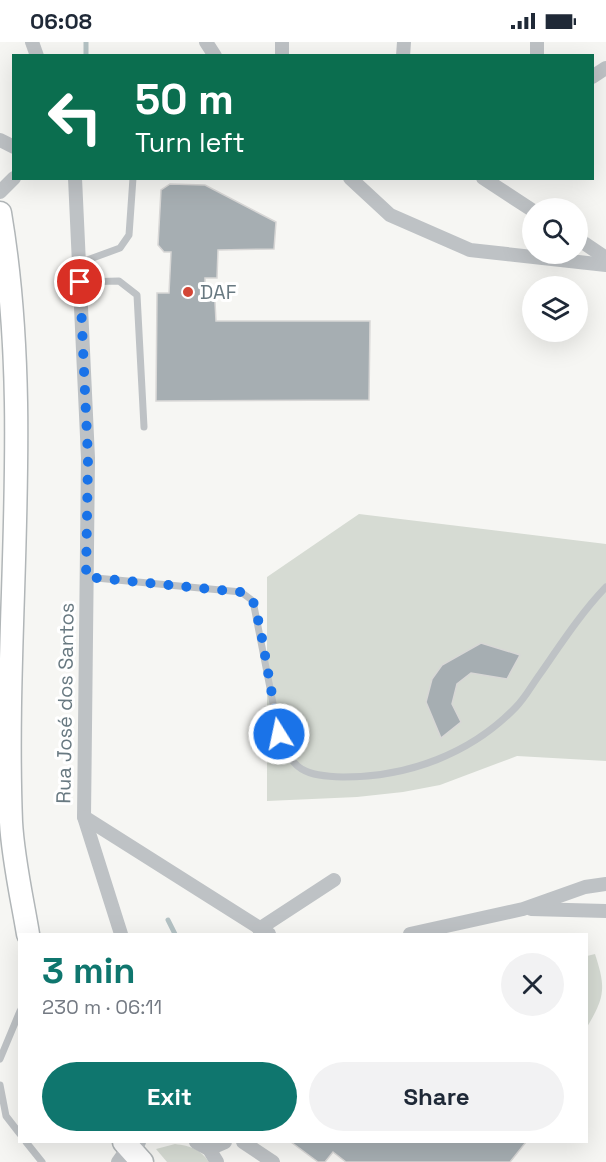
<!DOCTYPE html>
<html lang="en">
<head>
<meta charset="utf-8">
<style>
  :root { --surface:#fff; --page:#f2f2f3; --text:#1f2937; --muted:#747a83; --accent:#0f766e }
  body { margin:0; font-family:"Space Grotesk",sans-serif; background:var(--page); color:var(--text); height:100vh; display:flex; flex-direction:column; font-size:22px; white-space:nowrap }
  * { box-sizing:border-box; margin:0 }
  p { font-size:20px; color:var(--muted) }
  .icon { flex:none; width:33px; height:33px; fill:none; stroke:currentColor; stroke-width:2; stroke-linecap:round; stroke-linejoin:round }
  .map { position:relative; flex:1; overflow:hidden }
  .side { position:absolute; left:18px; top:891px; width:570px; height:210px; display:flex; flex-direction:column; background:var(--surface); border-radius:0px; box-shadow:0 6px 24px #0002 }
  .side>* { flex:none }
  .banner { position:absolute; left:12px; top:12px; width:582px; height:126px; border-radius:0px; box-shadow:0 6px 24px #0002; background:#0b6e4f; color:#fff; overflow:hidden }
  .buttons { position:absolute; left:522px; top:156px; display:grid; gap:12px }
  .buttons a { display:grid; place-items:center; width:66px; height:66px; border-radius:50%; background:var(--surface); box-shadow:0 6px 24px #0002; font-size:30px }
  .pin { position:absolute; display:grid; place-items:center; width:51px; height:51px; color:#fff; margin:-26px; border:3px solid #fff; border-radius:50%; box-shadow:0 2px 6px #0007 }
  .me { position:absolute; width:66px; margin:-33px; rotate:350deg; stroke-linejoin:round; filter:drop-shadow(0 0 4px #0008) }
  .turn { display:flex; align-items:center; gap:21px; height:126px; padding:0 24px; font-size:27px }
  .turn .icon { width:78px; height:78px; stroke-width:2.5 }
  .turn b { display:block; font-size:42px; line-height:51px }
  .round { display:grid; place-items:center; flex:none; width:63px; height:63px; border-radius:32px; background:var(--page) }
  .head { display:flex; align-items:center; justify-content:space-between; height:102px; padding:0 24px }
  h1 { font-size:36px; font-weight:700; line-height:45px; color:var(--accent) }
  .action { display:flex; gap:12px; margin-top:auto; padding:12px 24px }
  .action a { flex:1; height:69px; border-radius:36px; background:var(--accent); color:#fff; font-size:24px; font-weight:700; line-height:69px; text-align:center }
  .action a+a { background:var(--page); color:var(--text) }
  .status { display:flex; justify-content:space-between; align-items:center; height:42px; padding:0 30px; background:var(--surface); direction:ltr }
  .status svg { height:16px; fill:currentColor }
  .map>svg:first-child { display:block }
  .green { fill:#d6dbd3 }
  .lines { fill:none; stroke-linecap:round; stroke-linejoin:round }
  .stream { stroke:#b4c2c4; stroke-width:5 }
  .building { fill:#a6aeb2; stroke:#d8d7d6; stroke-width:1.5 }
  .trunk-casing { stroke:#b1b6b8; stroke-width:25 }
  .service { stroke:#bec2c5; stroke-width:7 }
  .minor { stroke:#bec2c5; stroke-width:14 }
  .trunk { stroke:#fff; stroke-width:22 }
  .route { stroke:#1a73e8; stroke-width:10; stroke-dasharray:0 18 }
  .poi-dot { fill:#d34636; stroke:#fff; stroke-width:2 }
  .labels { text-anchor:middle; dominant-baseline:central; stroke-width:6; stroke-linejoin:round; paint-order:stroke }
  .poi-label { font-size:20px; fill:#687981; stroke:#fff; text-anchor:start }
  .street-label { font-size:20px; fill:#687981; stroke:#fff }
</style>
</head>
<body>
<div class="status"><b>06:08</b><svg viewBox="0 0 49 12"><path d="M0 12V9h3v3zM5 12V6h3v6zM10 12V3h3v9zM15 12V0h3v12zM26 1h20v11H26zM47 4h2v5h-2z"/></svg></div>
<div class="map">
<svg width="606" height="1120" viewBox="0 0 606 1120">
  <rect width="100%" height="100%" fill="#f6f6f3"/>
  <g class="green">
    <polygon points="359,472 606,502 606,719 517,714 440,743 403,750 357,755 267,759 267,535"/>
    <path d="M595,912C606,946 605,955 587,985V914Z"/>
    <path d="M175,1102C191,1104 200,1107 209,1120H167L156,1107Z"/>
  </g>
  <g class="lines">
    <g class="stream">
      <polyline points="86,0 86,13"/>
      <polyline points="168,878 175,892"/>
    </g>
  </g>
  <g class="building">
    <polygon points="170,142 205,143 276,180 274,207 218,208 217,236 205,236 205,248 215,260 216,279 370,279 369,358 156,359 157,251 169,251 171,210 164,210 158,203 161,148"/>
    <polygon points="481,601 520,613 507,637 471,631 457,642 452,662 461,680 441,696 426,660 432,637 442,623"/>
    <polygon points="291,1100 526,1100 510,1120 346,1120 333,1110 325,1120 318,1120"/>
  </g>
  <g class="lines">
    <defs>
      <g id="trunk">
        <path d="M0,171C34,372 3,578 11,780C13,817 22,856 28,892"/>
        <polyline points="124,1100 142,1120"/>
      </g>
    </defs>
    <use href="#trunk" class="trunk-casing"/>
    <g class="service">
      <polyline points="79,221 120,206 129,193 133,136"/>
      <polyline points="80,240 119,239 137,253 144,385"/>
      <path d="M86,535L241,550L253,559L279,692C291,729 306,734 343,735C408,735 471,712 516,665C525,656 532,643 540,632C561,602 581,571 606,545"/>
      <polyline points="0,1017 20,969"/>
      <polyline points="0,1043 6,1074 20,1092"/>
      <polyline points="26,1100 42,1120"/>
    </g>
    <g class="minor">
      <polyline points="32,0 37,14"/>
      <polyline points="206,0 215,14"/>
      <polyline points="282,14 282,0"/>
      <polyline points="403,14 404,0"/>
      <polyline points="537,14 537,0"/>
      <polyline points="592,35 606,26"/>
      <polyline points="0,98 14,105"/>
      <polyline points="75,136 88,416 84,775 121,892"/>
      <polyline points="350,136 390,173 470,208 606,223"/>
      <polyline points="483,136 532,168"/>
      <polyline points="0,150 14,136"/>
      <polyline points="578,197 606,216"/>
      <polyline points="84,775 269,892"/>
      <polyline points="531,867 606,869"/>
      <polyline points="259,887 334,838"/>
      <polyline points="410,892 523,867 585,845 606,842"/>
      <polyline points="196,1100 209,1107 217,1120"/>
      <polyline points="243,1100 273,1120"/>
      <polyline points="209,1107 225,1100"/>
      <polyline points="118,1120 128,1106 139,1100"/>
    </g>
    <use href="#trunk" class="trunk"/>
  </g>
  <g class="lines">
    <polyline class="route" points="80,240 88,416 86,535 241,550 253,559 260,585 279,692"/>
  </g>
  <circle class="poi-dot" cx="188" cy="250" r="6"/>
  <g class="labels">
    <g class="poi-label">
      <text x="200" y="250">DAF</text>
    </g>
    <g class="street-label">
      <text transform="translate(65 661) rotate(-89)">Rua José dos Santos</text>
    </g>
  </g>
</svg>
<div class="buttons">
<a><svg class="icon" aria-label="search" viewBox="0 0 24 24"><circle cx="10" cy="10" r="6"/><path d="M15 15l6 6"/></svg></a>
<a><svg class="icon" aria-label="layers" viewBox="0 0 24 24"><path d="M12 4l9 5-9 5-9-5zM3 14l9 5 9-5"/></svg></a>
</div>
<div class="pin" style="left:80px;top:240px;background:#d93025"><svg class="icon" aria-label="arrive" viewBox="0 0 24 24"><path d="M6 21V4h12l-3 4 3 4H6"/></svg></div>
<svg class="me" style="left:279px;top:692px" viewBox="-20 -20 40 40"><circle r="17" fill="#1a73e8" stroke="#fff" stroke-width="3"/><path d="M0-11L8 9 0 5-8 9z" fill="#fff"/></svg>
<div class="banner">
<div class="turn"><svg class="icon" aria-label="left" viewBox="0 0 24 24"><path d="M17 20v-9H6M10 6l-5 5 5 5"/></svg><div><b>50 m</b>Turn left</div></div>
</div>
<section class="side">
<div class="head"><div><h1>3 min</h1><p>230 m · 06:11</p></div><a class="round"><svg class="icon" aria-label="close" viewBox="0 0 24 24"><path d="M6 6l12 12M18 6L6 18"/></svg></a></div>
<div class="action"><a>Exit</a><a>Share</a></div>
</section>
</div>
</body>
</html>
